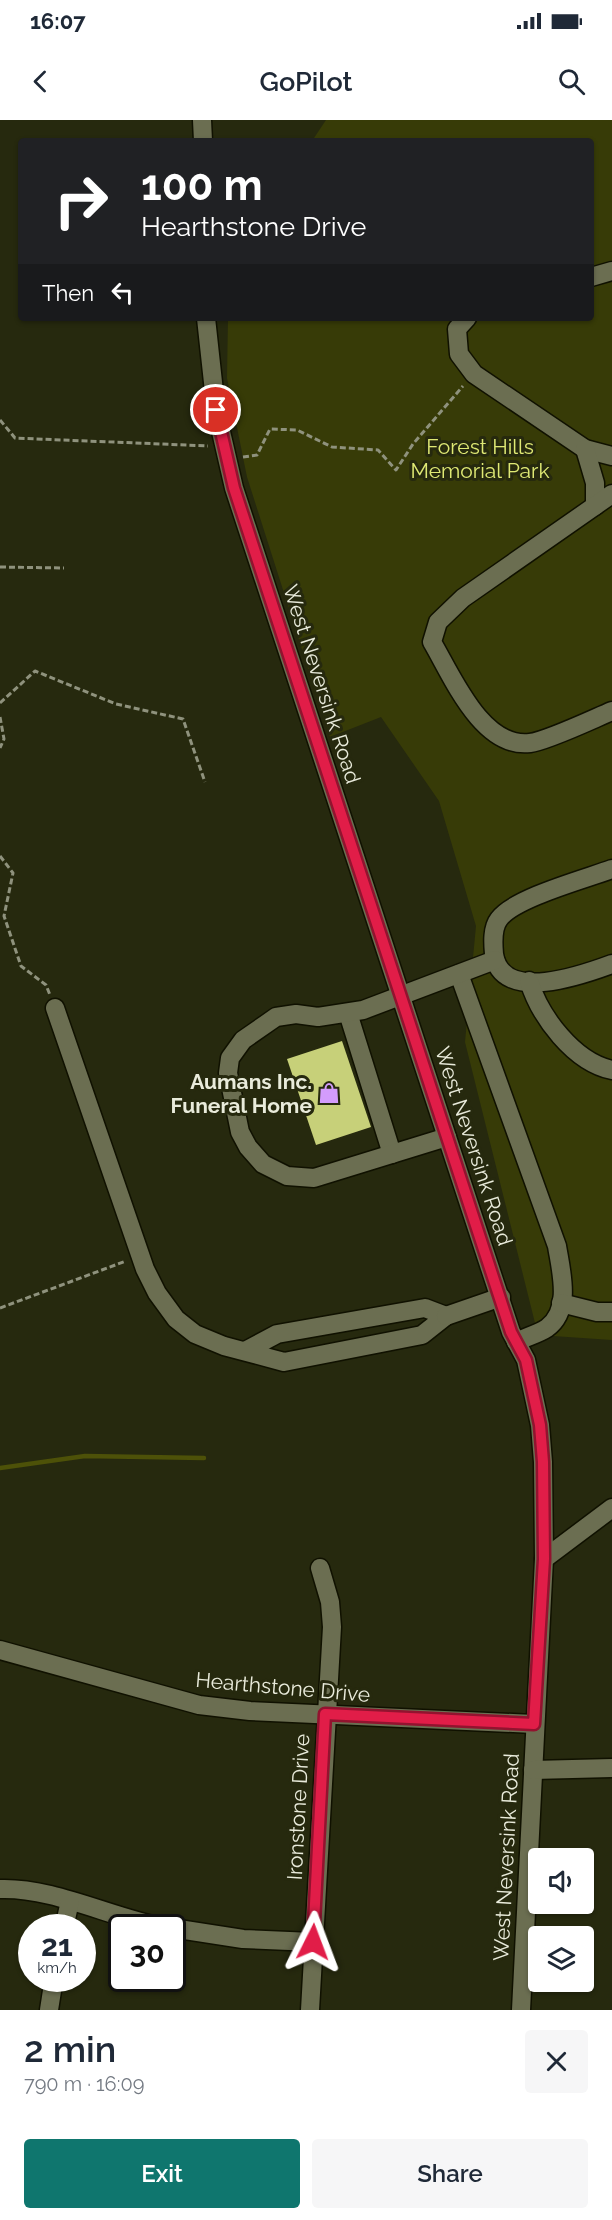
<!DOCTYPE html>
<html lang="en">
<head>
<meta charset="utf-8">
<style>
  :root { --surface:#fff; --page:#f6f6f7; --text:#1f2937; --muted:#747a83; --accent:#0f766e }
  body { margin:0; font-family:Raleway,sans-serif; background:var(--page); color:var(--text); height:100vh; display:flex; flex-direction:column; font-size:22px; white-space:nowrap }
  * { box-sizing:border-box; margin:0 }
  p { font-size:20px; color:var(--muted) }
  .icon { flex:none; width:33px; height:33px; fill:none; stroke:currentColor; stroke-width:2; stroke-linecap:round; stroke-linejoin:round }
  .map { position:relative; height:1890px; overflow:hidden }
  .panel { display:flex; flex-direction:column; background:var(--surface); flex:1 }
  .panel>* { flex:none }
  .hud { position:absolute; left:18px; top:18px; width:576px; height:183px; border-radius:6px; box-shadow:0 2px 4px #0004; background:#202124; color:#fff; overflow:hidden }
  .buttons { position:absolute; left:528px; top:1728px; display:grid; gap:12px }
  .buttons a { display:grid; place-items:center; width:66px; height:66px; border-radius:6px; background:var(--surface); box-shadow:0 2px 4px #0004; font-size:30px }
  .speed { position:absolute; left:18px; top:1794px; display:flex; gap:12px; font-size:30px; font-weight:700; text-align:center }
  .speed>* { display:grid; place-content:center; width:78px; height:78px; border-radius:50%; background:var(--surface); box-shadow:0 2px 4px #0004; line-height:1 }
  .speed small { font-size:15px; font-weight:400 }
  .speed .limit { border:3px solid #111; border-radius:9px; background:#fff; color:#111 }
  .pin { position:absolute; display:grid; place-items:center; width:51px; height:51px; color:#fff; margin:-26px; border:3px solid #fff; border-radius:50%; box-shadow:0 2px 6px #0007 }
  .me { position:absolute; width:66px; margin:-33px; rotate:3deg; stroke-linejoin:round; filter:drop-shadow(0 0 4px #0008) }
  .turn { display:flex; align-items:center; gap:21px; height:126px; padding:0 24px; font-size:27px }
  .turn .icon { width:78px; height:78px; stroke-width:2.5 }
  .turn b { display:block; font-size:42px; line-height:51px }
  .then { display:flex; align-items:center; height:57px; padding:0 24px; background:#0003; gap:12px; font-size:22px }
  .round { display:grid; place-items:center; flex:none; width:63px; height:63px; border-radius:6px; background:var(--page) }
  .headline { display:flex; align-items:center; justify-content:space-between; height:102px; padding:0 24px }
  h1 { font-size:36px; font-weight:600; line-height:45px }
  .primary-button { display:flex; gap:12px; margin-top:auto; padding:12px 24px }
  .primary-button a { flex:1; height:69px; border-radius:6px; background:var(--accent); color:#fff; font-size:24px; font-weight:600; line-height:69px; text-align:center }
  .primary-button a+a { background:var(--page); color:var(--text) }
  .status { display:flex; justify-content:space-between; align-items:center; height:42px; padding:0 30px; background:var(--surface); direction:ltr }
  .status svg { height:16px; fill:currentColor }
  header { display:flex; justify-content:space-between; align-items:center; height:78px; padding:0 24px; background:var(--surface); font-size:27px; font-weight:600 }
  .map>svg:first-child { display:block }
  .green { fill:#373b07 }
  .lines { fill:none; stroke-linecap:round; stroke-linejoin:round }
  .stream { stroke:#4d5108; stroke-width:4.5 }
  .building { fill:#c7d079 }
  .minor-casing { stroke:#101100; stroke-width:21 }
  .path { stroke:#8f927d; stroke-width:3; stroke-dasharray:6 3; stroke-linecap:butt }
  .minor { stroke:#6b6e51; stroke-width:18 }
  .route-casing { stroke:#92132f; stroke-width:15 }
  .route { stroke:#e11d48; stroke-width:10 }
  .labels { text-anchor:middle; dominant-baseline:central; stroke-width:6; stroke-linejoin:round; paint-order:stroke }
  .park-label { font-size:21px; fill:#dfe974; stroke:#26290e }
  .street-label { font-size:21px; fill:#e9ebdb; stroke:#26290e }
  .poi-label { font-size:21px; font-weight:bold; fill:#e9ebdb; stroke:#26290e; text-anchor:end }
</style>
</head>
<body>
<div class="status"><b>16:07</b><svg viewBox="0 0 49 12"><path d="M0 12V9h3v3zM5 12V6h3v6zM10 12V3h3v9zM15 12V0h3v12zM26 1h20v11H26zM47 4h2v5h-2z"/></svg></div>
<header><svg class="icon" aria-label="back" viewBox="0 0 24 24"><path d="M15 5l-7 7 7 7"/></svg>GoPilot<svg class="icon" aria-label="search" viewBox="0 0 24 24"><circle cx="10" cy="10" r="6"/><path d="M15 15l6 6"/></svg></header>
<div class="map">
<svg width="612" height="1890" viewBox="0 0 612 1890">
  <rect width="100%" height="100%" fill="#26290e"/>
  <polygon class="green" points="326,0 612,0 612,1220 538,1215 465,922 476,806 439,681 381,597 330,617 247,357 227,258 228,198 591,198 591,21 312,21"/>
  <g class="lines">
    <polyline class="stream" points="0,1348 85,1336 204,1338"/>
  </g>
  <polygon class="building" points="342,921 371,1007 316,1025 287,939"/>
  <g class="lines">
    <defs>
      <g id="minor">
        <polyline points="202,0 203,21"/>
        <polyline points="591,157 612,151"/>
        <polyline points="206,198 216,290 234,368 511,1212 526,1240 540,1305 543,1342 544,1439 521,1890"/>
        <polyline points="467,198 457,209 459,234 474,254 585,329 612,336"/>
        <polyline points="585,329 595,363 595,386"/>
        <path d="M612,374L463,478L438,502L432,522C452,556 482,629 530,623C547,621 593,599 612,591"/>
        <path d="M612,749C585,759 514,778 499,799C492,808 493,823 494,834C501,885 585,854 612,844"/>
        <path d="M459,854L557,1126C561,1151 572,1190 547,1208C538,1214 526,1217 516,1222"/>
        <path d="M529,861C540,897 574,942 612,950"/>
        <polyline points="55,888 145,1149 157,1173 176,1199 195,1214 224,1226 284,1242 422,1215 446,1196 425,1188 277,1214 247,1230"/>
        <polyline points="348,893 392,1034"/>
        <polyline points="447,1017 314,1058 287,1056 263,1044 248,1027 240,1012 228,953 230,938 243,920 276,897 296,894 318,897 363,890 495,840"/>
        <polyline points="561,1183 597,1192 612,1192"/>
        <polyline points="446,1196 501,1177"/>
        <polyline points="544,1439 612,1388"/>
        <polyline points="0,1530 199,1585 250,1591 534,1604"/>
        <polyline points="533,1650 612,1648"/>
        <path d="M0,1769C53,1767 114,1799 166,1808"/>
        <polyline points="64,1808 70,1781"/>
        <polyline points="172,1808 243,1819 313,1822"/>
        <polyline points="49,1890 54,1858"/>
        <polyline points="310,1890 332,1507 330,1482 320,1448"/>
      </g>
    </defs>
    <use href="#minor" class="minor-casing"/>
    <g class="path">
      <polyline points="0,300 15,318 208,326"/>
      <polyline points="243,337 257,335 270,309 297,310 332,327 378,330 396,350 413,324 463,266"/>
      <polyline points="0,447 64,448"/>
      <polyline points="0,583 35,551 116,584 183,599 205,662"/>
      <polyline points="0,597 4,619 0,628"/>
      <polyline points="0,736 13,753 4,796 21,846 46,865 50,875"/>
      <polyline points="0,1188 126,1141"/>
    </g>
    <use href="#minor" class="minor"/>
  </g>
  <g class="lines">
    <defs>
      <polyline id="route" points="216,290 234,368 511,1212 526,1240 540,1305 543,1342 544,1439 534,1604 325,1594 313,1822"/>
    </defs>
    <use href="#route" class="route-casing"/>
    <use href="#route" class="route"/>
  </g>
  <defs>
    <symbol id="shop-bare" viewBox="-9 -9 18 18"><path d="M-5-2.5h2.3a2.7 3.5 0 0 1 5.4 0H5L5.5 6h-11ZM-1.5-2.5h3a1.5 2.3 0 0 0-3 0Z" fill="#d39cfc" stroke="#26290e" stroke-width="2.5" paint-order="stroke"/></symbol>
  </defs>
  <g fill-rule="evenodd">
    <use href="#shop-bare" x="314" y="958" width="30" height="30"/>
  </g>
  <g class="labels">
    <g class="park-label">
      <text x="480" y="326">Forest Hills<tspan x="480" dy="24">Memorial Park</tspan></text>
    </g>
    <g class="street-label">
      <text transform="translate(322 564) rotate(72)">West Neversink Road</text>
      <text transform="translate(474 1026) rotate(72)">West Neversink Road</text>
      <text transform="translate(283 1567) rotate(5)">Hearthstone Drive</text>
      <text transform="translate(298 1687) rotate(-87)">Ironstone Drive</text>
      <text transform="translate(506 1737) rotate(-87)">West Neversink Road</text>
    </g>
    <g class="poi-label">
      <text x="312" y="961">Aumans Inc.<tspan x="312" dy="24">Funeral Home</tspan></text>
    </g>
  </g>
</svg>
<div class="buttons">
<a><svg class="icon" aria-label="sound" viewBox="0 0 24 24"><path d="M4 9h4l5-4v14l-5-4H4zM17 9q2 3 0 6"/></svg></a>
<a><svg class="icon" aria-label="layers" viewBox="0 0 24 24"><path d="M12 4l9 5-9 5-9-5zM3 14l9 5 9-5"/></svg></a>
</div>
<div class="speed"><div>21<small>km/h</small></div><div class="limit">30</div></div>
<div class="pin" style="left:216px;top:290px;background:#d93025"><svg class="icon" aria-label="arrive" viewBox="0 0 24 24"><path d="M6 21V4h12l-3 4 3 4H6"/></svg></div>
<svg class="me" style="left:313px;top:1822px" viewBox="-20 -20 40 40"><path d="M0-17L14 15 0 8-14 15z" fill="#e11d48" stroke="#fff" stroke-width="4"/></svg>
<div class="hud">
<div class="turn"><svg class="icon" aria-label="right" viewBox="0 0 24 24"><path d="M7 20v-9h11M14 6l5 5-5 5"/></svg><div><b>100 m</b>Hearthstone Drive</div></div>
<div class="then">Then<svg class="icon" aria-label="left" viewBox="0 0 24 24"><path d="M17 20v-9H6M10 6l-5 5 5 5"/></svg></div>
</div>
</div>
<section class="panel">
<div class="headline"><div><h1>2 min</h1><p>790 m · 16:09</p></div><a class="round"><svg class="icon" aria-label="close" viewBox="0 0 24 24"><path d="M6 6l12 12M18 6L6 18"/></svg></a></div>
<div class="primary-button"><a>Exit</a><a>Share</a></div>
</section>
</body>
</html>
